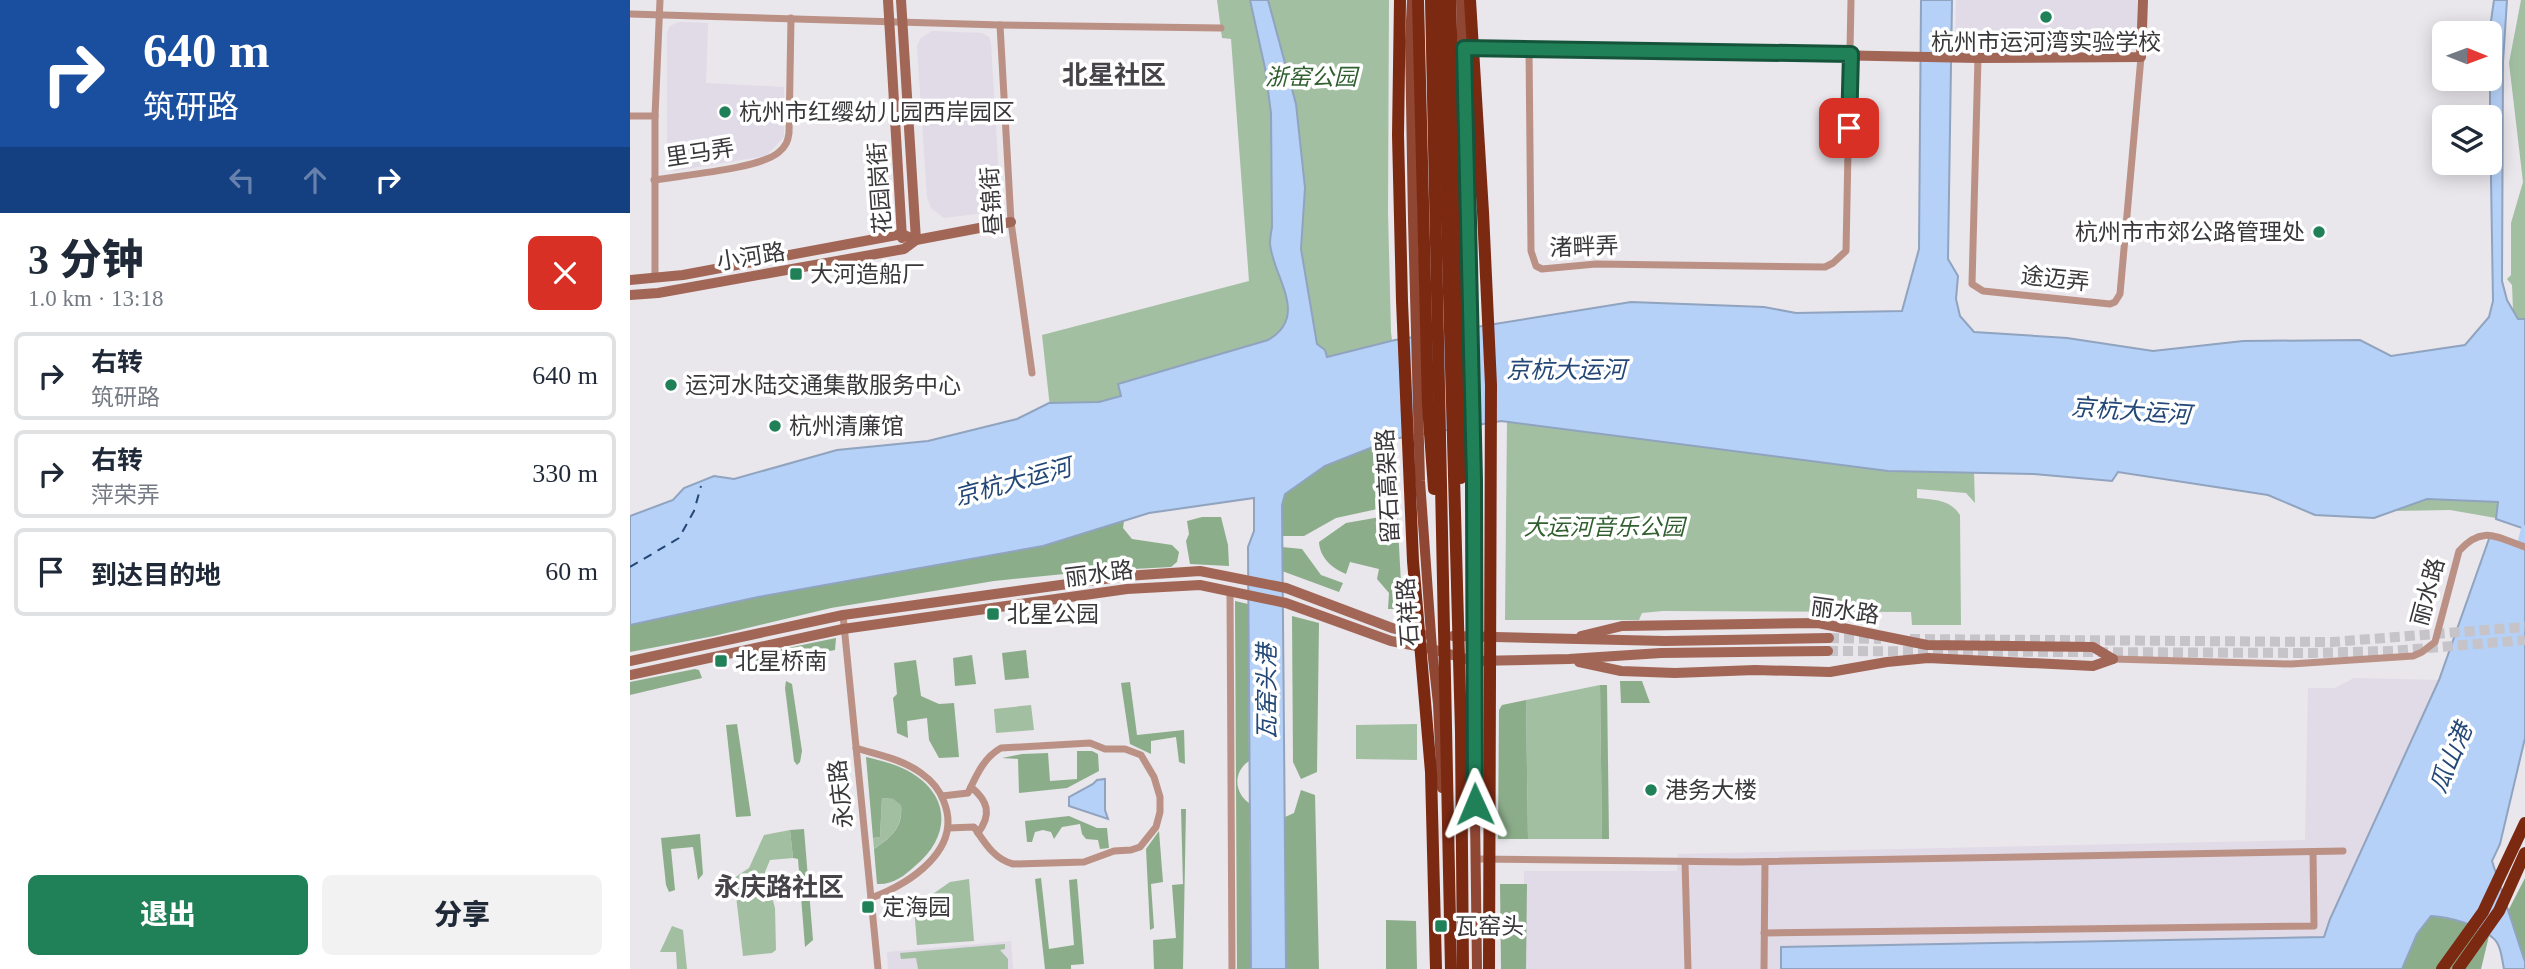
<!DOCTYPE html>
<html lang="zh">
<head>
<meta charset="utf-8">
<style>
  :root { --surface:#fff; --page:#f2f2f3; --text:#1f2937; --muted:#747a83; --line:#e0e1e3; --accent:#208159 }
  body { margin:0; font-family:"Times New Roman","Noto Sans SC",serif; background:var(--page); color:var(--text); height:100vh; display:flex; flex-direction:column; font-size:26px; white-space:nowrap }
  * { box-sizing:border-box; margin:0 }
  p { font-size:23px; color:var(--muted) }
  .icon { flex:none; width:38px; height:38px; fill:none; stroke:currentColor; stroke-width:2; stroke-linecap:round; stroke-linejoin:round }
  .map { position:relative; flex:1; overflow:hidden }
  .drawer { display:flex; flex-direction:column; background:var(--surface); width:630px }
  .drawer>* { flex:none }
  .hud { background:#1a4fa0; color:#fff; overflow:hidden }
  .needle { width:46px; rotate:91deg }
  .fabs { position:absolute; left:1802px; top:21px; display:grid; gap:14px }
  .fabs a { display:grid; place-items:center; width:70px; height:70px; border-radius:10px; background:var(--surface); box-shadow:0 4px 18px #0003; font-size:35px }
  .pin { position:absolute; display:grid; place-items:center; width:60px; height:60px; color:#fff; margin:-30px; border-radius:14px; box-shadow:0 4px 10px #0006 }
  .me { position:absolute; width:77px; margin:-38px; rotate:359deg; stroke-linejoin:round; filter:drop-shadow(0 0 5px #0008) }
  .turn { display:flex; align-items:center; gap:24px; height:147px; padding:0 28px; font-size:32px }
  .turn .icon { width:91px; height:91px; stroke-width:2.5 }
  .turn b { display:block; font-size:49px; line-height:60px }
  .lanes { display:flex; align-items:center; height:66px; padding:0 28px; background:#0003; justify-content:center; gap:35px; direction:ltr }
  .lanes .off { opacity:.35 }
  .round { display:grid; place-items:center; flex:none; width:74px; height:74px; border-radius:10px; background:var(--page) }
  .head { display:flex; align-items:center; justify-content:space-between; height:119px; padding:0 28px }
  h1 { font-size:42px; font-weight:800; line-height:52px }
  .action { display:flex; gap:14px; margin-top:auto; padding:14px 28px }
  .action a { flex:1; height:80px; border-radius:10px; background:var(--accent); color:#fff; font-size:28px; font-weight:800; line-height:80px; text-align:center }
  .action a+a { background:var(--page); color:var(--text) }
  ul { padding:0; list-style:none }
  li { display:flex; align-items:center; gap:21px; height:88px; margin:0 14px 10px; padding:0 14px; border:4px solid var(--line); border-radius:10px }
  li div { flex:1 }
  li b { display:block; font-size:26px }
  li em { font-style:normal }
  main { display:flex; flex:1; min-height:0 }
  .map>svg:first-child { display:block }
  .built { fill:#e1dae7 }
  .green { fill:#a3bfa2 }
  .forest { fill:#8cad8a }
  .water { fill:#b5d1f7; stroke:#90a3bf; stroke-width:2 }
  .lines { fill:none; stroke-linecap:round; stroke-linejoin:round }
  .canal { stroke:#b5d1f7; stroke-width:8 }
  .ferry { stroke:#234777; stroke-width:2; stroke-dasharray:9 7; stroke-linecap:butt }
  .secondary-tunnel { stroke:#c6c3c9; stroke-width:10; stroke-dasharray:10 5; stroke-linecap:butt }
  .street { stroke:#bb9185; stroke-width:7 }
  .secondary { stroke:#a26656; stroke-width:10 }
  .primary { stroke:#8f4633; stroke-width:10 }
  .highway { stroke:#7c2912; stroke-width:12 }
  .route-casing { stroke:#15543a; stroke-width:18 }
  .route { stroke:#208159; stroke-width:12 }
  .poi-dot { fill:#208159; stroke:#fff; stroke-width:2.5 }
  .labels { text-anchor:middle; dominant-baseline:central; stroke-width:7; stroke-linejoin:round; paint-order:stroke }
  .poi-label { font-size:23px; fill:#3a383b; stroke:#fff; text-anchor:start }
  .park-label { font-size:23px; font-style:italic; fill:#315f30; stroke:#fff }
  .street-label { font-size:23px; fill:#3a383b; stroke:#fff }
  .water-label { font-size:24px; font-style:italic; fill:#234777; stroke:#fff }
  .quarter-label { font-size:26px; font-weight:bold; fill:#464449; stroke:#fff }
</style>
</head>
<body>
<main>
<section class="drawer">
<div class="hud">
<div class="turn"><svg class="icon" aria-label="right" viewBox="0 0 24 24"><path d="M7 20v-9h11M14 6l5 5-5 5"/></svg><div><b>640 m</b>筑研路</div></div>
<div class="lanes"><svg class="icon off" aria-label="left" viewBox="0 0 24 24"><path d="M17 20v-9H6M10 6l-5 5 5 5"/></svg><svg class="icon off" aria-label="ahead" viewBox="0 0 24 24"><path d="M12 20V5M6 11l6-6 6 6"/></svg><svg class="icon" aria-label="right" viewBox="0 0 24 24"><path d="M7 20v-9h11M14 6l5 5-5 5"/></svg></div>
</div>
<div class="head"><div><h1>3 分钟</h1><p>1.0 km · 13:18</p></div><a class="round" style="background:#d93025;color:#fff"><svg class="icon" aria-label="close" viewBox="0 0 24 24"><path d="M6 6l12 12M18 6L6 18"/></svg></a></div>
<ul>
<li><svg class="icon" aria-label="right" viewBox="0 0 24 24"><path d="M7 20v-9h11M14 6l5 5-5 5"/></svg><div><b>右转</b><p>筑研路</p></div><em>640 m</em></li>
<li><svg class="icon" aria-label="right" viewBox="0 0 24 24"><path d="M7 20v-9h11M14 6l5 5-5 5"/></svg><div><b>右转</b><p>萍荣弄</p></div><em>330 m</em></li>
<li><svg class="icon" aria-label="arrive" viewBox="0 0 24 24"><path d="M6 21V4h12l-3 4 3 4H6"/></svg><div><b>到达目的地</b></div><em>60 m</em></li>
</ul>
<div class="action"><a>退出</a><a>分享</a></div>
</section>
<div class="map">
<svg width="1895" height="969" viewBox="0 0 1895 969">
  <rect width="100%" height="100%" fill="#e9e6ec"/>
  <g class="built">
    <polygon points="1326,0 1507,0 1507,34 1491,52 1325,53"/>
    <polygon points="49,22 78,23 76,83 154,87 154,137 136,156 44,171 37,169 37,32 40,26"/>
    <polygon points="302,31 352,33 359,37 361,44 370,195 367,205 361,212 314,218 301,208 297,197 287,46 291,38"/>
    <polygon points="1724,678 1809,680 1700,919 1694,937 1152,947 1151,969 893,969 894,871 1047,871 1048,854 1675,840 1678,688 1705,688"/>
    <polygon points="381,941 383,969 258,969 257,952"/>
  </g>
  <g class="green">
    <polygon points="587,0 759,0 758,212 761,332 764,358 424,444 412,335 619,281 601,39 592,38"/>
    <polygon points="1891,0 1895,0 1895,337 1883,310 1882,285 1877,279 1881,275 1881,223 1893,182 1879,63"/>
    <path d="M877,422L1258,471L1344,473L1345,503L1336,493L1287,489V498C1304,500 1320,499 1330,515L1331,625H1282L1281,612L1033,611L1012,613L1009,620H875Z"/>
    <polygon points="1797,499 1869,502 1866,518 1820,510 1763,511"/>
    <polygon points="970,685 972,839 898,839 896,700"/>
    <polygon points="401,705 404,730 366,733 364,709"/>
    <polygon points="787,724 787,760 726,759 726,725"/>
    <path d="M252,798L263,799L271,804C273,828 262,836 244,849L243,838L250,837Z"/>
    <polygon points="160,830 163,858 140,860 135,872 145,908 146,950 142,953 113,956 104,878 119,868 134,835"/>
    <polygon points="339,879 344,941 287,945 284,907 320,882"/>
    <polygon points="42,926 53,930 57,969 47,969 46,952 30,952"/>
    <polygon points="375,944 375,949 370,950 378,959 378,969 288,969 286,958 271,959 270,953"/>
  </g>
  <g class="forest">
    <path d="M763,439C770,473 767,477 752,508L706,518L674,536H652V505L655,494L695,466Z"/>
    <path d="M764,506L767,509L772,602L764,609H758L759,593L747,579L749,569L720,562L716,574C702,568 690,558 689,542L716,523L756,516Z"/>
    <polygon points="572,517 591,517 598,545 599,566 560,564 556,541 559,534 557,521"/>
    <polygon points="494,521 493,528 502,539 542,545 549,552 547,562 541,567 465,571 364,581 201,608 84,636 0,652 0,625 128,597 413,546"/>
    <polygon points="652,547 672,549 691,575 713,583 709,592 652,571"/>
    <path d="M605,601L618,604L619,761C603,772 604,792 619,803L621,969H607Z"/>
    <polygon points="662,616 689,623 687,772 671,779 663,762"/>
    <polygon points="206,638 205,650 115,668 124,655"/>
    <polygon points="396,650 399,678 375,680 372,653"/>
    <polygon points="342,655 346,684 325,686 323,658"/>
    <polygon points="286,660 291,696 309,704 324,703 329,757 309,758 299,740 297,718 277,721 278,738 267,733 263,698 267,694 264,663"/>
    <polygon points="65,669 69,670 72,678 0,695 0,682"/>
    <polygon points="156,681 162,684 172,751 170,762 167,765 164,761 155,688"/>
    <polygon points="990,681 1012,681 1020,703 991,703"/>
    <polygon points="500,682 507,735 554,730 555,764 549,762 546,737 521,741 521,754 500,744 491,683"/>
    <polygon points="970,685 977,685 979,839 972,839"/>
    <polygon points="896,700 898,839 868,839 869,710 872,705"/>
    <polygon points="107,724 121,816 106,817 96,725"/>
    <polygon points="447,751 462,751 468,754 469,771 437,788 389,793 388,759 372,758 392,754 418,753 420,781 447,779"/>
    <path d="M236,757C248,760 261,763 272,768C320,790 324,834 285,866C274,876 263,885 247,884L244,849C262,836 273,828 271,805L263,799L252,798L250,837L243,838Z"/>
    <polygon points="671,790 685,795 689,969 655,969 655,817 664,813"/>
    <polygon points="551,809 556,809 553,969 524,969 523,940 546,938 542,885 553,884"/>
    <polygon points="439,816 467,828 477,828 479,848 470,849 468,840 456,839 452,834 450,824 432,827 424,839 421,832 413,830 405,832 402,842 397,842 395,821"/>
    <polygon points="174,829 183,940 175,947 168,859 163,858 160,830"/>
    <polygon points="529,831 533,882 521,884 524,928 520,930 516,849"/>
    <polygon points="70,834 73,874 68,880 63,847 41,849 45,890 39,892 36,885 31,838"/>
    <polygon points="411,878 419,949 444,945 439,880 447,879 454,964 441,965 441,969 415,969 405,879"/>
    <polygon points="1895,878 1895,962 1878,911"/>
    <polygon points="897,884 896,969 871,969 870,884"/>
    <polygon points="1801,916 1831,921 1859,936 1851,969 1772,969 1787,934"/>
    <polygon points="756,920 786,921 787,969 756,969"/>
  </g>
  <g class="water">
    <path d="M620,0H638L666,104L675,188L671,249L687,344L695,350L697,357L765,340L1001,302L1134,307L1166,313L1272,311L1289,249L1291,0H1322L1318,259L1328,276L1326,299L1330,316L1344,332L1437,338L1523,351L1613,341L1730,340L1761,356L1835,345L1859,317L1863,301L1860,117V28L1864,0H1877L1873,62L1872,281L1877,300L1888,319H1895V529L1866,519L1868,502L1797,499L1744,518L1685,515L1638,495L1488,472L1482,481L1404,474L1258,471L871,421L763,439L695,466L655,494L652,505L656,969H621L618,547L624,531V498L519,513L413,546L128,597L0,625V516L43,500L54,488L84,476L104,479L207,450L298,441L387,419L419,403L469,402L491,396L488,384L638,340C680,316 643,277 640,244C640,239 641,232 642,227L641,113L635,68Z"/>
    <path d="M1860,536L1895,549V738L1870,844L1862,861L1895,962V969H1874C1872,960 1871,944 1863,938C1850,925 1819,917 1801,916L1787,934L1772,969H1151V947L1694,937L1700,919L1809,680Z"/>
    <polygon points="475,779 475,810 478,819 439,806 439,797 463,784 467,780"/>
  </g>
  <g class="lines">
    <polyline class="canal" points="1889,553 1895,529"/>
    <polyline class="ferry" points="0,567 49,538 64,511 71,486"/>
    <g class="secondary-tunnel">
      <polyline points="1199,638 1251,639"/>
      <polyline points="1280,639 1702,642 1895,627"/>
      <polyline points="1198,651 1682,653 1763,651 1895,640"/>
    </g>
    <g class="street">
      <polyline points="0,14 370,25 591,28"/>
      <polyline points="370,25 381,222 402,373"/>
      <polyline points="899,49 901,251 906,266 912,269 966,264 1195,267 1203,263 1216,251 1221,0"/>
      <polyline points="1348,58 1342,284 1353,291 1480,304 1485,302 1490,294 1511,57"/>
      <polyline points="0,116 25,116"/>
      <path d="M24,180C53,175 130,169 149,152C156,146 158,141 159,133L161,18"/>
      <polyline points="25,278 25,116 30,0"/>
      <polyline points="600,590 602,969"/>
      <polyline points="213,615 248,969"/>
      <path d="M1483,659L1661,664L1783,656L1792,652L1805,642L1829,551C1852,525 1866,537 1895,547"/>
      <path d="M226,748C248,755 272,759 291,773C301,780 310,790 314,802C333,850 279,884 241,898"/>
      <path d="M341,787C358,801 362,814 348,833"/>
      <path d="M312,796L338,793C346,776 354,757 371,748L460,743L475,749H495L511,755L524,777L530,797V812L526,827L510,847L501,850L484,851L454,862L383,864C364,859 355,843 344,827L318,828"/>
      <polyline points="846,859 1109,862 1713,851"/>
      <polyline points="1055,862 1058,969"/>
      <polyline points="1134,933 1684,926 1683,852"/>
      <polyline points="1134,969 1135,862"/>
    </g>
    <g class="secondary">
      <polyline points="258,0 272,238"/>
      <polyline points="271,0 286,240"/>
      <polyline points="837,48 1348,58 1511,57 1513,0"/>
      <polyline points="0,280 53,275 272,234 286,240"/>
      <polyline points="0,295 28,293 274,249 286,240 381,222"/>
      <polyline points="823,636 1035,641 1199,638"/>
      <polyline points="951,636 992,626 1188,623 1297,645 1463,647 1483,659"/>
      <polyline points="0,661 213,615 496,576 570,571 656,588 762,628 794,635"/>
      <polyline points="949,662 991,671 1045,673 1125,670 1200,672 1257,662 1298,658 1463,666 1483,659"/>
      <polyline points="0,675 213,629 497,589 570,585 656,603 761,641 802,649 843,661 939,659 1031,653 1198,651"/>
    </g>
    <g class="primary">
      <polyline points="782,0 780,42 783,220 790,481 802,649 808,704 812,788"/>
      <polyline points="831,0 844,480 843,661 847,969"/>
    </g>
    <g class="highway">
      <polyline points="770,0 768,135 772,301 783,561 801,772 806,969"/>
      <polyline points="788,0 798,405 804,489"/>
      <polyline points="801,0 821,969"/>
      <polyline points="811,0 831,732 833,969"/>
      <polyline points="820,0 833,409 831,478"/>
      <polyline points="840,0 853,212 861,385 859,969"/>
      <polyline points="1812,969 1853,912 1895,823"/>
      <polyline points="1828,969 1869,911 1895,853"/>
    </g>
  </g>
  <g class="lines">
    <defs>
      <polyline id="route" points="845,804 844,480 834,48 1221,54 1219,128"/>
    </defs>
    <use href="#route" class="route-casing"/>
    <use href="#route" class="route"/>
  </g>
  <g class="poi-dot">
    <circle cx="1416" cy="17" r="7"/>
    <circle cx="95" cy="112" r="7"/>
    <circle cx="1689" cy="232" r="7"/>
    <rect x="159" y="267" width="14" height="14" rx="3.5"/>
    <circle cx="41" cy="385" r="7"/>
    <circle cx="145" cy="426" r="7"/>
    <rect x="356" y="607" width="14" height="14" rx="3.5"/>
    <rect x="84" y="654" width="14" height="14" rx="3.5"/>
    <circle cx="1021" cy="790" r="7"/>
    <rect x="231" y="900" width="14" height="14" rx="3.5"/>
    <rect x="804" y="919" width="14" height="14" rx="3.5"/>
  </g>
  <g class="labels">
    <g class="poi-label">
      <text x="1416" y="42" text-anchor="middle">杭州市运河湾实验学校</text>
      <text x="109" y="112">杭州市红缨幼儿园西岸园区</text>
      <text x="1675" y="232" text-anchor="end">杭州市市郊公路管理处</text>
      <text x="180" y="274">大河造船厂</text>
      <text x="55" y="385">运河水陆交通集散服务中心</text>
      <text x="159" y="426">杭州清廉馆</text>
      <text x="377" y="614">北星公园</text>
      <text x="105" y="661">北星桥南</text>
      <text x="1035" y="790">港务大楼</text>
      <text x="252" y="907">定海园</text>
      <text x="825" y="926">瓦窑头</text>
    </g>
    <g class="park-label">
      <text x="681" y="77">浙窑公园</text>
      <text x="974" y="527">大运河音乐公园</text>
    </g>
    <g class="street-label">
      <text transform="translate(70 153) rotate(-9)">里马弄</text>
      <text transform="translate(250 188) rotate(-94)">花园岗街</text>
      <text transform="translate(362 201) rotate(-94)">昼锦街</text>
      <text transform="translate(954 247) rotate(-2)">渚畔弄</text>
      <text transform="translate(121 257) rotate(-9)">小河路</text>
      <text transform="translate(1425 279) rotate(6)">途迈弄</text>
      <text transform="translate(758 486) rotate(-93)">留石高架路</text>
      <text transform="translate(469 574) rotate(-7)">丽水路</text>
      <text transform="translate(1798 592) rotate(-75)">丽水路</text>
      <text transform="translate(1215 611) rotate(8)">丽水路</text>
      <text transform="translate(778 612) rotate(-94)">石祥路</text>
      <text transform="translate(211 794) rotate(-96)">永庆路</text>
    </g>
    <g class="water-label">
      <text x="936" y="370">京杭大运河</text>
      <text transform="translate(1501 411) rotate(4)">京杭大运河</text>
      <text transform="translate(383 482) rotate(-15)">京杭大运河</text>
      <text transform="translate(637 692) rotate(-90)">瓦窑头港</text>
      <text transform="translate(1821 758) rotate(-67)">瓜山港</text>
    </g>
    <g class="quarter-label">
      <text x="484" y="75">北星社区</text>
      <text x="149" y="887">永庆路社区</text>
    </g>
  </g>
</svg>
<div class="fabs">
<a><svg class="needle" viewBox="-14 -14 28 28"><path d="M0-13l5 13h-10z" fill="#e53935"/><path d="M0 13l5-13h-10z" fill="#747a83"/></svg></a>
<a><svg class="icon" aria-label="layers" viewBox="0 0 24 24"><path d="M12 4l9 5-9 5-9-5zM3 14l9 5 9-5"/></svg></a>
</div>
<div class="pin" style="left:1219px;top:128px;background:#d93025"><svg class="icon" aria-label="arrive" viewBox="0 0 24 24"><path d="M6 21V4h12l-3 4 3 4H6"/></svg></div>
<svg class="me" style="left:845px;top:804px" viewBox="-20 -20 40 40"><path d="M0-17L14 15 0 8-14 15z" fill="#208159" stroke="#fff" stroke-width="4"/></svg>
</div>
</main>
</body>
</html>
